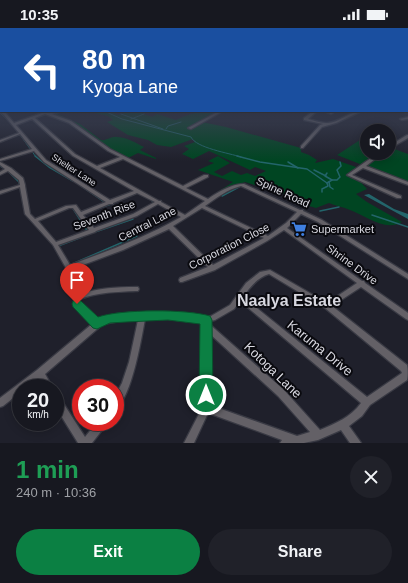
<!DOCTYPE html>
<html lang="en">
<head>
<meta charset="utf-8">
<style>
  :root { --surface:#171820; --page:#202129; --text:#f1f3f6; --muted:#9ea0a5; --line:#36373e; --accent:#0b8043 }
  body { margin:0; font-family:Arial,sans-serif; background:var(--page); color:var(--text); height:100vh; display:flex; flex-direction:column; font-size:15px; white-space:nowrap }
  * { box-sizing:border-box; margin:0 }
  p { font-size:13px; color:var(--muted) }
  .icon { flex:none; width:22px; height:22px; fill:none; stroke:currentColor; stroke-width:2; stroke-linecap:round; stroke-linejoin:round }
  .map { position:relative; height:415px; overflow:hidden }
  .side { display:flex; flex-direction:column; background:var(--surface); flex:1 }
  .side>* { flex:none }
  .hud { position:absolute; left:0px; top:0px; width:408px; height:84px; box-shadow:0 2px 10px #0003,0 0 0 1px var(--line); background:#1a4fa0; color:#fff; overflow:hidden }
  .tools { position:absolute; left:360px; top:96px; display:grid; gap:8px }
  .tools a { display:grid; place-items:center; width:36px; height:36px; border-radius:50%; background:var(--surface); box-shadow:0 2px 10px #0003,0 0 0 1px var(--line); font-size:20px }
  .speed { position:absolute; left:12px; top:351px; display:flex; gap:8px; font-size:20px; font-weight:700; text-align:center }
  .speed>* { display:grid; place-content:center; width:52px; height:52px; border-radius:50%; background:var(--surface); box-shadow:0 2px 10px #0003,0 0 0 1px var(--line); line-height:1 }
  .speed small { font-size:10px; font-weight:400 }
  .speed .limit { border:6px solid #d22; background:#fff; color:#111 }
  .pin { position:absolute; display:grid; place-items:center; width:34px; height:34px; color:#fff; margin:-41px -17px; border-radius:50% 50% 50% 0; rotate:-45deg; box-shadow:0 0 4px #0007 }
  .pin .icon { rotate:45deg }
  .me { position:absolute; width:44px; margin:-22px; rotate:0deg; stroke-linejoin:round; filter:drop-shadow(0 0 3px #0008) }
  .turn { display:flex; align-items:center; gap:14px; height:84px; padding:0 16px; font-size:18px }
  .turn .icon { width:52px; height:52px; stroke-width:2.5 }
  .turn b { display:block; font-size:28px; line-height:34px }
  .round { display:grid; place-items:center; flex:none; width:42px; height:42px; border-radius:21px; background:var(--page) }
  .summary { display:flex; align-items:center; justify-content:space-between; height:68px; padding:0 16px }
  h1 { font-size:24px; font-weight:800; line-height:30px; color:#1e9e55 }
  .primary-button { display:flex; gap:8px; margin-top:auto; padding:8px 16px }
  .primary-button a { flex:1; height:46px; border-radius:24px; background:var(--accent); color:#fff; font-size:16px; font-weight:800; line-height:46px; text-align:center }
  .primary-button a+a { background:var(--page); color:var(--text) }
  .status { display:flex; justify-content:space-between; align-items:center; height:28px; padding:0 20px; background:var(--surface); direction:ltr }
  .status svg { height:11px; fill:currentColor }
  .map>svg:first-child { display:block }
  .green { fill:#004522 }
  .water { fill:#23656b }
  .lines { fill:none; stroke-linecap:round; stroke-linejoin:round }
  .stream-far1 { stroke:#23656b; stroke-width:1 }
  .stream { stroke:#23656b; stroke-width:1.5 }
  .street-casing { stroke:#393a44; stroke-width:2.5 }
  .street { fill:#636066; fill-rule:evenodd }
  .route { fill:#0b8043; stroke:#07532c }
  .labels { text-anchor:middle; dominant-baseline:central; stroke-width:4; stroke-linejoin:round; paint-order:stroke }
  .far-street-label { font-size:9px; fill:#d8d8e0; stroke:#0a0a0f }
  .street-label { font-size:11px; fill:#d8d8e0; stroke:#0a0a0f }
  .poi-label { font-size:11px; fill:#d8d8e0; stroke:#0a0a0f; text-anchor:start }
  .near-street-label { font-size:13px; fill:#d8d8e0; stroke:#0a0a0f }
  .near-quarter-label { font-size:16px; font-weight:bold; fill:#d8d8e0; stroke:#0a0a0f }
</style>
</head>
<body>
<div class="status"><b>10:35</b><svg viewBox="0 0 49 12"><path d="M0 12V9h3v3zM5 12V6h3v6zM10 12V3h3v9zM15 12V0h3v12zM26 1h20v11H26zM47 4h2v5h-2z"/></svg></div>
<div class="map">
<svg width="408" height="415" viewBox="0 0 408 415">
  <rect width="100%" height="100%" fill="#1f202b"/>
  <g class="green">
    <path d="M93,83H108L118,87C133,82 137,83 152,89L157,86L176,92C191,85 200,82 216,86L202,94L226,99L301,120V124L309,127L317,132L315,135L333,131L359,140L353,146L367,161L356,166L367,174L402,194C385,204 366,188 350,182C343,179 336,178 329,175L316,180L295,174L284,166L245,154L230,160L209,174L210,169L233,154L198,142L214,135L208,133L218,128L230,135L214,144L222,148L232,143L241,147L247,145L255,148L266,143L255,139L250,142L209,123L193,131L182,126L189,121L184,118L195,114L193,111L171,119L157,117L148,112L128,107L107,94L113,92L108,88L90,84Z"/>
    <path d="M55,85L80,96L101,112C107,113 111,108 117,109C126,109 136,115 144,119L140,122L156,130V131L138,125L128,130L98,114L73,94L57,88Z"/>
    <polygon points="363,110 367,111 367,125 389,125 389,119 408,126 408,155 337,127"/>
  </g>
  <polygon class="water" points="369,166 394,181 408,186 408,191 364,167"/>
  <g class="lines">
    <g class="stream-far1">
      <path d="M104,83L122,91L191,109C196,120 229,125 241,129"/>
      <polyline points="0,85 13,97 36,129"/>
      <polyline points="121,86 163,101"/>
      <polyline points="35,90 45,87"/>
      <polyline points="131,91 144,86"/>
      <polyline points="166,101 168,98 181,94"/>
      <polyline points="9,110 19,107"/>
    </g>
    <g class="stream">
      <polyline points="35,128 49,139 73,153"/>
      <polyline points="237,128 260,134 307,141 327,155 328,158 322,161 322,164"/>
      <polyline points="288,134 298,140"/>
      <polyline points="0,138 4,140"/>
      <polyline points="7,142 19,154 21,163"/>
      <polyline points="314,142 326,148"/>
      <polyline points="327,145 325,148 332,152 327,155"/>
      <polyline points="332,152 337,152 340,149 337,142 341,138 340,134"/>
      <polyline points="329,154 330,159 333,161"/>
      <polyline points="81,158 106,175"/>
      <polyline points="222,168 239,159"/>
      <polyline points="152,173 155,175 153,175"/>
      <polyline points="72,179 88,204"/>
      <polyline points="97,181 111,176"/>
      <polyline points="320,183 339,179"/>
      <polyline points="372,187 408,199"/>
      <polyline points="95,204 133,191"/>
      <polyline points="58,218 82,209"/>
      <polyline points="72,236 137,208"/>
    </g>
    <defs>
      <g id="street">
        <rect x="407" y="79" width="1" height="2"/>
        <path d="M0,82L5,84L14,95L42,85L37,83C41,83 44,85 48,85C52,85 57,83 62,83L52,86L71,93L110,121L183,158L204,147H208V149L186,160L208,171C218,164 231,156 244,156L300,182H303V183L322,192L408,246V251L318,194L301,186L287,200L362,253H364L365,255L408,285V292L406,291L361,259L332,278L407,337C408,341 408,348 407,352L370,377L362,388L349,398L359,412L361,415H350L341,402L318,412L304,415H280L282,412L208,385L194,415H184L202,380V297L204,295L168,291H145C142,308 131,374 115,380V368L122,355L129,334L138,292H126L103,296L45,346L53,360H44L39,351L27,360H21V364L3,378L0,379V370L37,342L92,296L74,276V272L73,270L74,268V260L66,240L53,217L25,186L20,159L0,166V163L20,157L19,152L8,143L0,147V144L5,141L0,137V134L11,140L23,150L25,157V158L30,186L35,191L66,178L76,177L81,184L106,174L44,134L34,123L0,133V131L32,121L20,106L0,114V112L19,105L3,86L0,84ZM45,86L69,95L108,123L120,129L97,138L75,126L35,90ZM32,91L73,128L134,163L110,172L46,132L16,97ZM123,131L205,173L185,187L161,174V173H159L100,140ZM241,158L297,184L286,195L268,208L205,178C216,170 228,161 241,158ZM137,165L155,174L133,186L94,200L83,187L109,176H113V175ZM158,176L181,189C146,209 108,223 70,237L58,217L95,204L96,203L137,188ZM69,180H73L89,202L56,214L38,193ZM202,180L264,210L213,237L173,198ZM169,201L208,239L180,250L179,252L180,254H182L215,242L267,213L284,202L357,255L327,275L270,242L260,244L246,255L230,277L211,288L206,289L168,285L126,286L101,290L97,292L80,275V271C98,264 117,264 136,263H138L139,261L138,259H136C117,259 98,260 80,266V260L72,241L123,222ZM269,246L325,280L401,343L402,345L367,369L243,269C250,259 258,249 269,246ZM240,273L361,375C350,390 336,395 320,402L284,362L207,294L215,292L234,281ZM210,306L278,368L310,404L297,408L210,377Z"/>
        <polygon points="219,83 223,83 191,101 188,100"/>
        <path d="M313,83H317L308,91C313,92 320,95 326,95C338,96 349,83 362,83L336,95L322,99L303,120H301V118L320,97L323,96L304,92V90Z"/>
        <polygon points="324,83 329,83 333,85 331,86"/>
        <polygon points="408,89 408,91 402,92 400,91"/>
        <polygon points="407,107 408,107 408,110 389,121 389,118"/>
        <polygon points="378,125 383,125 366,138 408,154 408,157 363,140 352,147 401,168 401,170 397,170 347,147"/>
        <polygon points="55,366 58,367 85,409 97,394 107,394 106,397 92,415 78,415 55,378"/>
      </g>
    </defs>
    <use href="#street" class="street-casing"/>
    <use href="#street" class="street"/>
  </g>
  <linearGradient id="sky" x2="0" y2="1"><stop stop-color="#111218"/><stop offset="0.56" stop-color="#3c4255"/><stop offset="1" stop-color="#3c4255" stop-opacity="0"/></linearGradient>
  <rect width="408" height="133" fill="url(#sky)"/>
  <path class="route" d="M77,271L81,273L98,289C121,281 187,281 210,288L212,292L213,367L211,371L206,373L201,371L199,367L200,296L168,292L126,294L110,295L97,301L93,300L73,279L72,276L73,273Z"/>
  <defs>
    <symbol id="supermarket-bare" viewBox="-9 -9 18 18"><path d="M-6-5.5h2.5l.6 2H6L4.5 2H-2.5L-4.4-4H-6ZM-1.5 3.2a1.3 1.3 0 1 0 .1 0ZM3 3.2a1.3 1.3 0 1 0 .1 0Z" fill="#3f7fe0" stroke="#0a0a0f" stroke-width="2.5" paint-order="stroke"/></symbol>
  </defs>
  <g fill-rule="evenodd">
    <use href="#supermarket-bare" x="288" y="190" width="22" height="22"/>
  </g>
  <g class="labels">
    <g class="far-street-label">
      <text transform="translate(74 142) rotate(33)">Shelter Lane</text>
    </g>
    <g class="street-label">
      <text transform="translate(283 164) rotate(25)">Spine Road</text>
      <text transform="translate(104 187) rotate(-21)">Seventh Rise</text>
      <text transform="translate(147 196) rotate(-27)">Central Lane</text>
      <text transform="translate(229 218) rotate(-27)">Corporation Close</text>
      <text transform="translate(352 236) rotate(36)">Shrine Drive</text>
    </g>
    <g class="poi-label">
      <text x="311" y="201">Supermarket</text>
    </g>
    <g class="near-street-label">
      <text transform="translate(320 320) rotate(39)">Karuma Drive</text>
      <text transform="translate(273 342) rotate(44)">Kotoga Lane</text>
    </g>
    <g class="near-quarter-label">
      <text x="289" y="272">Naalya Estate</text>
    </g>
  </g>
</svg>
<div class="tools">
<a><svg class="icon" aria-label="sound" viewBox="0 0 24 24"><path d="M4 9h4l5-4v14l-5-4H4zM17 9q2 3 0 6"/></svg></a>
</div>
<div class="speed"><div>20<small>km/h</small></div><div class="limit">30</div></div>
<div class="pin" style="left:77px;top:276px;background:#d93025"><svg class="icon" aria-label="arrive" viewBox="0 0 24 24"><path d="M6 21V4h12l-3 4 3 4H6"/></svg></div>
<svg class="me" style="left:206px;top:367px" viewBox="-20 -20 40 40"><circle r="17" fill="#0b8043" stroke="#fff" stroke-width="3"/><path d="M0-11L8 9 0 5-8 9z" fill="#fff"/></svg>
<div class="hud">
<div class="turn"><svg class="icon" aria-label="left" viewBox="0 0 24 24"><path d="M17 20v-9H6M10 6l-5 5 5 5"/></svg><div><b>80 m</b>Kyoga Lane</div></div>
</div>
</div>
<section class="side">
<div class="summary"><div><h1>1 min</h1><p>240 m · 10:36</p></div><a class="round"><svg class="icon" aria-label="close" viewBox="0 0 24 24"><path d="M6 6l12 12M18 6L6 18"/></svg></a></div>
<div class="primary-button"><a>Exit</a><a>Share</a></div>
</section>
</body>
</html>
